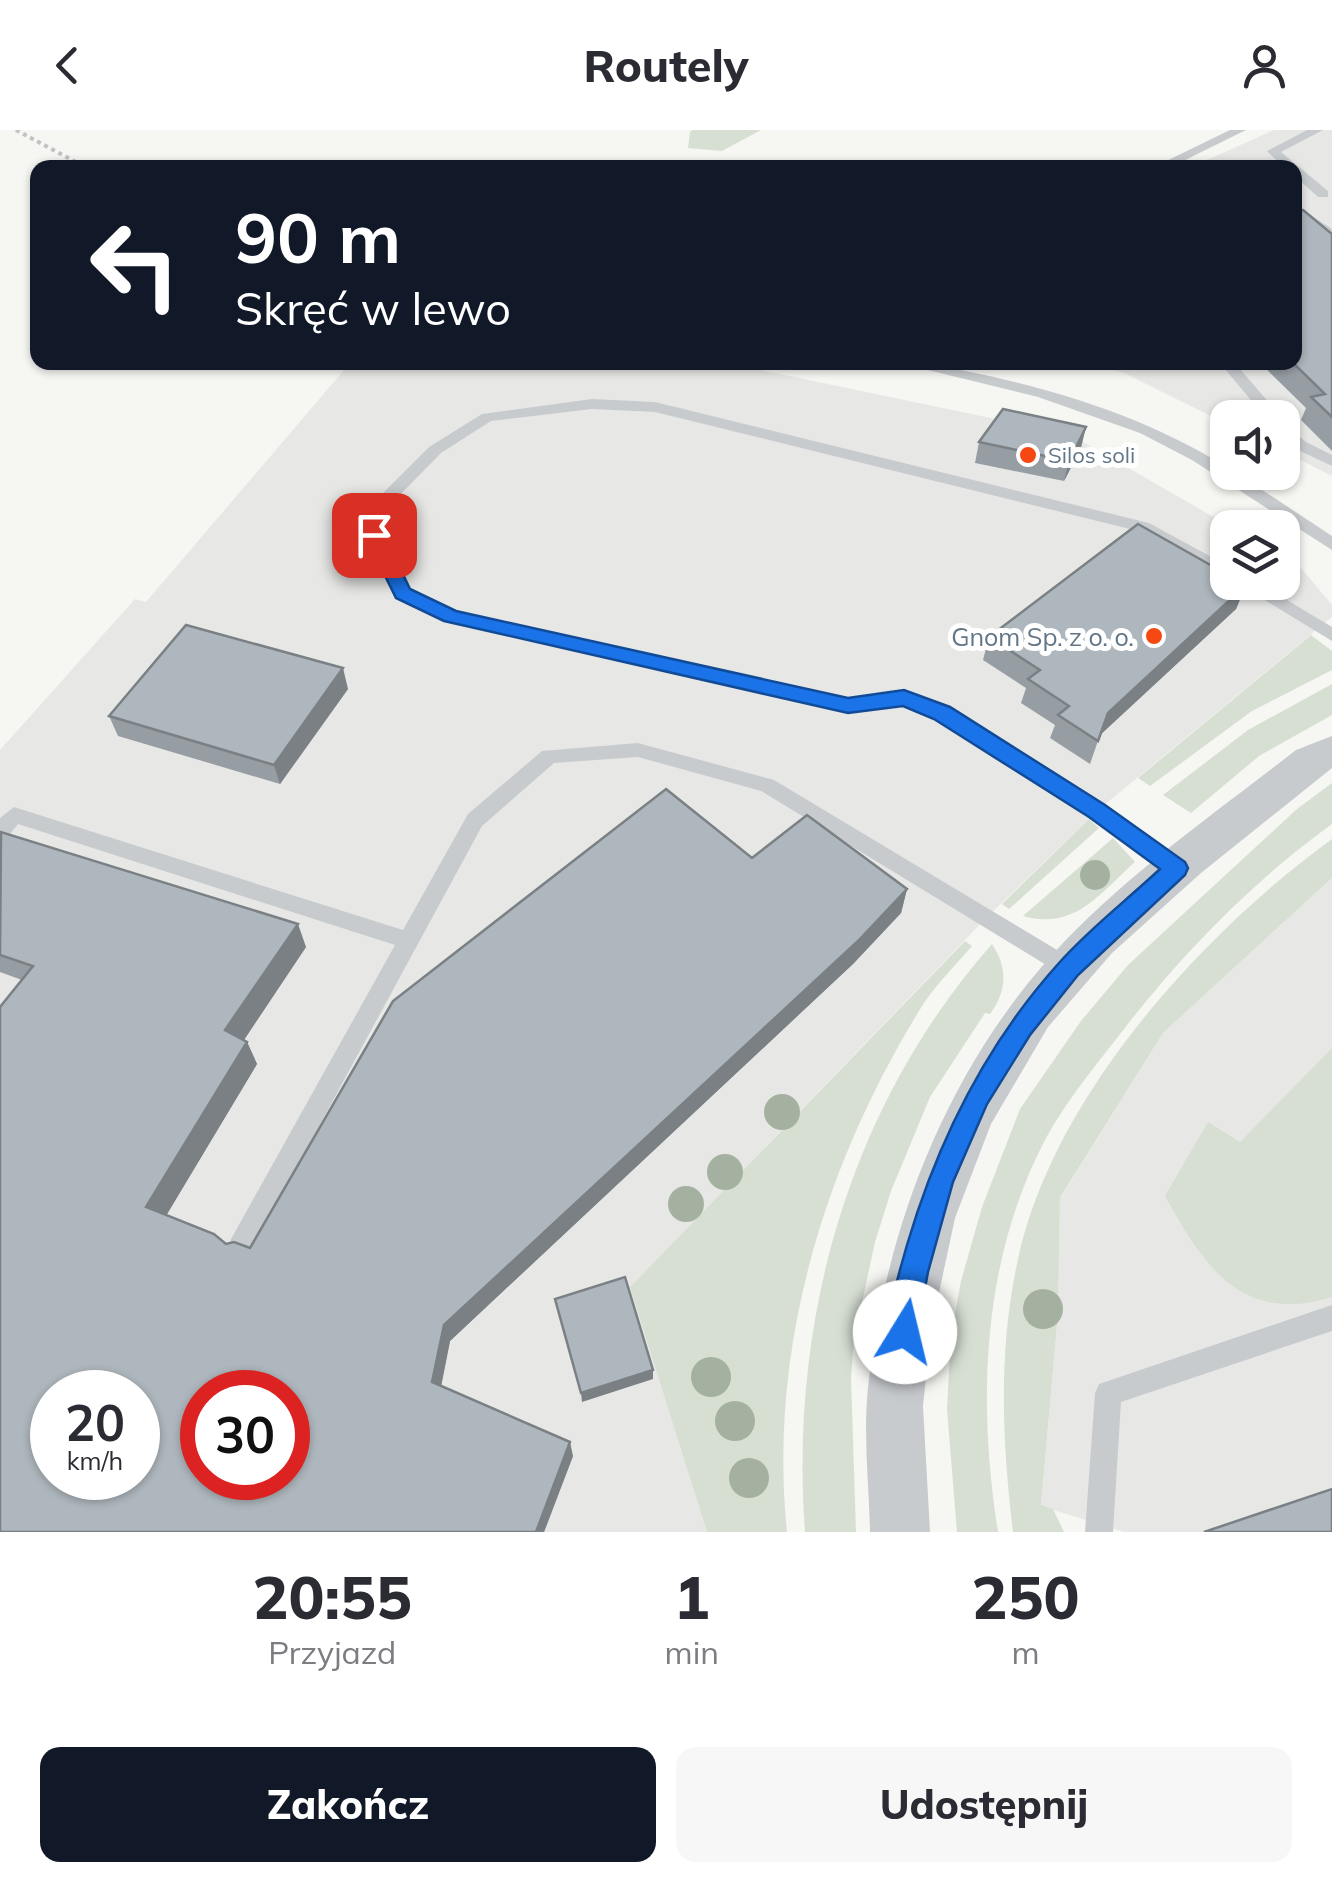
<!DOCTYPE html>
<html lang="pl">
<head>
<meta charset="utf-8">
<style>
  :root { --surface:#fff; --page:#f7f7f7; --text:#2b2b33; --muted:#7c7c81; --accent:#111827 }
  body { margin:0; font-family:Mulish,sans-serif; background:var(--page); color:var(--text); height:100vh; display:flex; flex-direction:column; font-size:38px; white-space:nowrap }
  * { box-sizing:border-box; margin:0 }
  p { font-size:32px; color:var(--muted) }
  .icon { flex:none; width:55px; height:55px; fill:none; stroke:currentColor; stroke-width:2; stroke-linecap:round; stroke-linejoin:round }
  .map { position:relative; height:1402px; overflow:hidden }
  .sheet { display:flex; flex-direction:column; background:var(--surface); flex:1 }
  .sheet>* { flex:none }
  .top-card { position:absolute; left:30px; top:30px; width:1272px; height:210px; border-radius:20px; box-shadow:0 2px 8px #0004; background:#111827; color:#fff; overflow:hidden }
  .fabs { position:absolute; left:1210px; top:270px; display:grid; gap:20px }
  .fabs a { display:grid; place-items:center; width:90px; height:90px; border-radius:20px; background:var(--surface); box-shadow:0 2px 8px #0004; font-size:50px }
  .speed { position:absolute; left:30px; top:1240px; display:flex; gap:20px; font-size:50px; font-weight:700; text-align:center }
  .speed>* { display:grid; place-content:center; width:130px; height:130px; border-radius:50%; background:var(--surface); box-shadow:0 2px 8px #0004; line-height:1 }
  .speed small { font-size:25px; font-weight:400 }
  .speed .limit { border:15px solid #d22; background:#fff; color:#111 }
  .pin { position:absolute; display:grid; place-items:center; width:85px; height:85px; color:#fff; margin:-42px; border-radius:20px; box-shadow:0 5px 15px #0006 }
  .me { position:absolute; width:110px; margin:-55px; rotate:9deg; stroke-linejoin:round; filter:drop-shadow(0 0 8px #0008) }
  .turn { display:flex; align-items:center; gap:35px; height:210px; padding:0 40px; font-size:45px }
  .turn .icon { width:130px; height:130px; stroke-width:2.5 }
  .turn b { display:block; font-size:70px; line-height:85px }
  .eta { display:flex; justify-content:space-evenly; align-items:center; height:170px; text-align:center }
  .eta b { font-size:60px; font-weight:800; line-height:70px }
  .cta { display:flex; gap:20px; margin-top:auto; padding:20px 40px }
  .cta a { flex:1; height:115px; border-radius:20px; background:var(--accent); color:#fff; font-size:40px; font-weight:800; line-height:115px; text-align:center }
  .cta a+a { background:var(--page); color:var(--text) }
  header { display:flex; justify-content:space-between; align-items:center; height:130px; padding:0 40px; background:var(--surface); font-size:45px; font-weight:800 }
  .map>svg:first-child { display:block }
  .built { fill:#e7e8e6; fill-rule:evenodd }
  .green { fill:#d7dfd3 }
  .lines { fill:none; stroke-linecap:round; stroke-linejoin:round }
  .path { stroke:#c0c2c4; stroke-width:4; stroke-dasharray:4 4; stroke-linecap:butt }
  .lane { fill:#c8cbce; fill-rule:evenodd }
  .street { fill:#c8cbce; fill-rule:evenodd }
  .tree { fill:#a5b1a0 }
  .wall { fill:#969da3 }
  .shaded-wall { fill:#7a8084 }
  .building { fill:#aeb7bd; stroke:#7a8084; stroke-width:2.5; fill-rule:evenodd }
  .route { fill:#1a73e8; stroke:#114b97; stroke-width:2.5 }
  .poi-dot { fill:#f64813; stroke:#fff; stroke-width:4 }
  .labels { text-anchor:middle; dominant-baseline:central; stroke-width:10; stroke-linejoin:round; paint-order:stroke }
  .far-poi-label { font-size:22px; fill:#627687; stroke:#fff; text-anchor:start }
  .poi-label { font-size:25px; fill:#627687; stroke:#fff; text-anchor:end }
</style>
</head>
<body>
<header><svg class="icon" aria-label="back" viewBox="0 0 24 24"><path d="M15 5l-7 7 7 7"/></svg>Routely<svg class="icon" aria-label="person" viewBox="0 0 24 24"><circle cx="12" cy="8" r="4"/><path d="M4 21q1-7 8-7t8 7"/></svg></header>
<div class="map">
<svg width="1332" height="1402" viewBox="0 0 1332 1402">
  <rect width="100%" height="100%" fill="#f6f6f2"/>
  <g class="built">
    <polygon points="1274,0 1332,0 1332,346 1283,321 1282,288 1228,288 1227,294 1122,242 1072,233 1295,232 1295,38 1191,37"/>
    <path d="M350,233H728L1071,305L1231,397L1228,398V452H1282L1283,427L1302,439L1332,475V487L1097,681L987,787L631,1156L707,1402H0V620L135,469L146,472ZM52,1262H138V1348H52ZM202,1262H288V1348H202Z"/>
    <polygon points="1332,748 1332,1402 1124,1402 1041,1376 1058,1184 1060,1069 1163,903"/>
  </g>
  <g class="green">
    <polygon points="693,0 761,0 722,21 688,18 690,2"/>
    <polygon points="1311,505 1332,521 1332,540 1252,581 1150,656 1138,648"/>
    <polygon points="1332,554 1332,585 1259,626 1191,683 1163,665 1248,600"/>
    <path d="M1332,653V694C1257,748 1188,818 1131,890C1102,928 1069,966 1046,1008C982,1129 977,1270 998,1402H957L947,1279L951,1206L961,1151L982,1077L1020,979L1081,891L1128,835L1297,679Z"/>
    <polygon points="1089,689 1099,698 1009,779 1002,774"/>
    <path d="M1113,708L1135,732C1101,762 1075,801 1023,786Z"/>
    <path d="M1332,709V748L1163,903L1060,1068L1058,1184L1041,1375L1053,1379L1064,1402H1013C1002,1310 998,1220 1018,1129C1053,967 1201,804 1332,709Z"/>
    <path d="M965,811L972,816C954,837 933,857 919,881C824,1036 768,1219 787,1402H707L630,1157Z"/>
    <path d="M992,814C1008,838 1007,861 990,884L985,883L930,967L891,1061L875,1112L854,1209L851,1247L856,1402H805C789,1189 850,975 992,814Z"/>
    <path d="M1332,918V1167C1241,1195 1204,1136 1165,1066L1208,992L1240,1012Z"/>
  </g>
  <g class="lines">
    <polyline class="path" points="16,0 87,38"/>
    <g class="lane">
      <polygon points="1230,0 1246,0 1169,38 1152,38"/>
      <polygon points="1307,0 1323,0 1281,22 1328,61 1328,67 1318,67 1295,46 1295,38 1284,38 1267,21"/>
      <polygon points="1295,75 1332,99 1332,109 1295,85"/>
      <path d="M895,232C929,232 960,240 994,247C1075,266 1151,291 1223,335L1228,337V342H1235L1332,406V420L1192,330L1140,303L1038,267Z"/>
      <polygon points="1219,232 1234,232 1282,288 1266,288"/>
      <polygon points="592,269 655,272 1149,393 1228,436 1228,450 1138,401 655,282 592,279 491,291 441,323 394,371 382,405 410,459 456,481 848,569 895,561 931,570 1046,637 1184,732 1187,738 1184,744 1170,744 1032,647 918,579 895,575 848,583 451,492 397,467 366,405 381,365 429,317 482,284"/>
      <polygon points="1282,292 1306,312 1332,325 1332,336 1294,318 1282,306"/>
      <polygon points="1235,452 1257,452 1332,497 1332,511"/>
      <polygon points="638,613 774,650 1077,832 1080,838 1077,844 1069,847 1061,844 761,661 638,627 554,633 482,696 249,1125 240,1129 231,1125 228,1117 231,1109 395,815 18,694 7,708 0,710 0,688 14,677 403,800 468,684 542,621"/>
      <polygon points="1332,1175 1332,1201 1121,1272 1113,1402 1085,1402 1095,1263 1099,1254"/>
    </g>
    <path class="street" d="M1332,606V638L1201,743L1112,823L1048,897L991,994L955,1088L931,1200L923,1276L930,1402H870C869,1354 863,1306 868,1258C885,1100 945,944 1052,825C1123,747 1213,685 1296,620Z"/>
  </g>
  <g class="tree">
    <circle cx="1095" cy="745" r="15"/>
    <circle cx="782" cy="982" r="18"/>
    <circle cx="725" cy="1042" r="18"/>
    <circle cx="686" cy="1074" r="18"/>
    <circle cx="1043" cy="1179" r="20"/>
    <circle cx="711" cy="1247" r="20"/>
    <circle cx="735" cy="1291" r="20"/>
    <circle cx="749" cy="1348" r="20"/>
  </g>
  <g class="wall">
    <polygon points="1332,104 1332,321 1301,290 1306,278 1259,232 1295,232"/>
    <polygon points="979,312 1081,318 1064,351 975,333"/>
    <polygon points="1246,455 1236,479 1100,605 1090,634 1050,608 1055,595 1021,573 1026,558 983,530 989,507"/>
    <polygon points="348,559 280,654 118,606 109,586"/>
    <polygon points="0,703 306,817 243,911 247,912 257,934 166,1085 226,1114 250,1118 752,728 907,759 901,783 853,834 450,1211 441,1256 573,1326 544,1402 0,1402 22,850 0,842"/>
  </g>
  <g class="shaded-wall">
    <polygon points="1086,297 1081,318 1064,351 1069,331"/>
    <polygon points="1246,455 1236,479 1099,606 1108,583"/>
    <polygon points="343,538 348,559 280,654 274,635"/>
    <polygon points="907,759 901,783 853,834 450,1211 439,1267 432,1252 444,1195"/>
    <polygon points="298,794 306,817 236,922 225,900"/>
    <polygon points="247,912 257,934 160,1096 146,1077"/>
    <polygon points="653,1240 653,1249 582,1272 581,1263"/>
    <polygon points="570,1312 573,1326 544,1402 536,1402"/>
  </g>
  <g class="building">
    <polygon points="1303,80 1332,104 1332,287 1311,267 1325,264 1292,232 1295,232 1295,82"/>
    <polygon points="1003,279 1086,297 1069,331 979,312"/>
    <polygon points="1138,394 1228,445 1228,452 1241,452 1246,455 1108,583 1098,611 1058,585 1069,576 1028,549 1040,540 989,507"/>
    <polygon points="186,495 343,538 274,635 109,586"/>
    <path d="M666,659L752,728L807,685L907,759L858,811L444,1195L432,1252L570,1312L536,1402H0V877L33,836L0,825L1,702L298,794L225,900L247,912L146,1077L214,1104L226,1114L234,1112L250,1118L393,871ZM52,1262H138V1348H52ZM202,1262H288V1348H202Z"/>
    <polygon points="625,1147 653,1240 581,1263 555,1169"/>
    <polygon points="1332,1359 1332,1402 1204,1402"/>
  </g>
  <path class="route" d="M374,399L384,405L410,459L456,481L848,568L904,560L950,577L1105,675L1185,732L1188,738L1185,745L1078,845L1030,905L987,974L953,1052L928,1142L915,1212L905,1216L894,1212C884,1186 900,1141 907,1115C938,1010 986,914 1059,833C1089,799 1127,770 1160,739L1089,687L934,589L903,576L848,583L444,491L396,468L365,405Z"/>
  <g class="poi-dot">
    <circle cx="1028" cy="325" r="10"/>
    <circle cx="1154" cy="506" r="10"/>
  </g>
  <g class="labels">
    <g class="far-poi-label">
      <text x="1048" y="325">Silos soli</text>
    </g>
    <g class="poi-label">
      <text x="1134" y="506">Gnom Sp. z o. o.</text>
    </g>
  </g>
</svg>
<div class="fabs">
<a><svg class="icon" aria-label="sound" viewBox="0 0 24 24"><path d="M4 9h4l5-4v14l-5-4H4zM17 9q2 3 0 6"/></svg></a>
<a><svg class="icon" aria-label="layers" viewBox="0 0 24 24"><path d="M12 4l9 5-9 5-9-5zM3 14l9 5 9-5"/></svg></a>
</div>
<div class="speed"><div>20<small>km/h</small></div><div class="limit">30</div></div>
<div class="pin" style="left:374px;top:405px;background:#d93025"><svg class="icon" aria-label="arrive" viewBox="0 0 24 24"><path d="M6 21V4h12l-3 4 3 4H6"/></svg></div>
<svg class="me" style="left:905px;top:1202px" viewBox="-20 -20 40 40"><circle r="19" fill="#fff"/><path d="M0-13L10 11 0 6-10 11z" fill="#1a73e8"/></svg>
<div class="top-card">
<div class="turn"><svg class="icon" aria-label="left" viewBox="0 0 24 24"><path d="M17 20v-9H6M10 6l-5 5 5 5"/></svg><div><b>90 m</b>Skręć w lewo</div></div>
</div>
</div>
<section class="sheet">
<div class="eta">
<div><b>20:55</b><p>Przyjazd</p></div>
<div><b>1</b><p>min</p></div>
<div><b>250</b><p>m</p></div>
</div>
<div class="cta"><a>Zakończ</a><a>Udostępnij</a></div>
</section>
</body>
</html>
